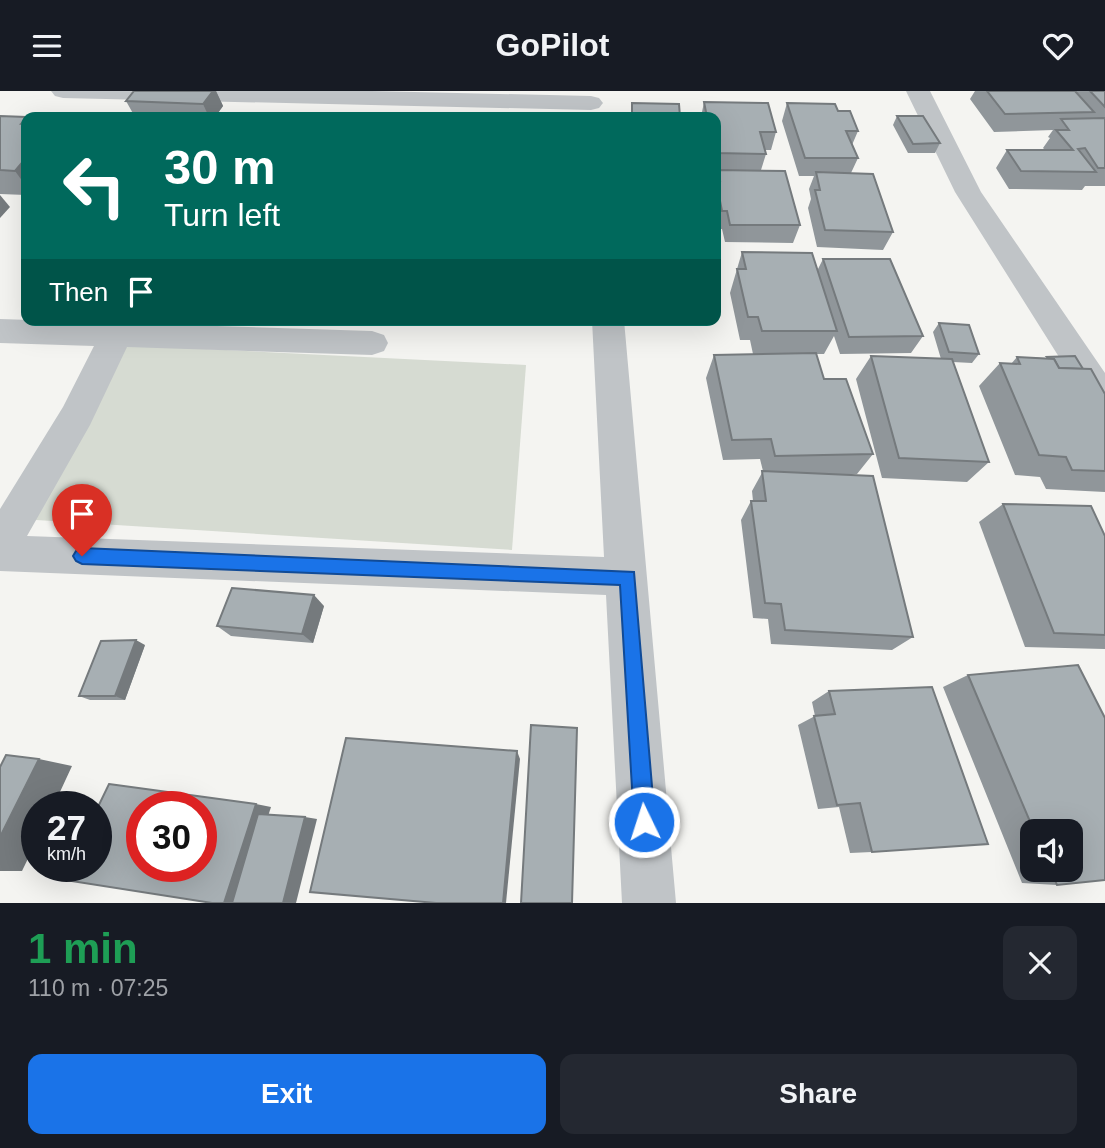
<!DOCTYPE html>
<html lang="en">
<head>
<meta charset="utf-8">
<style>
  :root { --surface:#171b24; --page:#242831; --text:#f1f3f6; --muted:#9ea1a6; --accent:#1a73e8 }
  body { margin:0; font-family:Helvetica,sans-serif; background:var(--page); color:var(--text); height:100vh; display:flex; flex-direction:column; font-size:26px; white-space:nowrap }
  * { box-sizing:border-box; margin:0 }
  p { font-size:23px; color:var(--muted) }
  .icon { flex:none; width:38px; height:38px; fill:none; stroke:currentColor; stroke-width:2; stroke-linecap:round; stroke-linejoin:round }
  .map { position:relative; height:812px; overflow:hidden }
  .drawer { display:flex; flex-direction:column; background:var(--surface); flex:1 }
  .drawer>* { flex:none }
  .hud { position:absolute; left:21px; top:21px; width:700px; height:214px; border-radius:14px; box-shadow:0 7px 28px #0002; background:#00695c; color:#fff; overflow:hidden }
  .buttons { position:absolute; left:1020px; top:728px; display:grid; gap:14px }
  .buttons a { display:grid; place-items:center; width:63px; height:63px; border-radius:14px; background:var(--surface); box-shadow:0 7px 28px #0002; font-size:35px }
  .speed { position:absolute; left:21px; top:700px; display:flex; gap:14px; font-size:35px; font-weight:700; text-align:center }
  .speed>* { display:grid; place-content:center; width:91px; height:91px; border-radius:50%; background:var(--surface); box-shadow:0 7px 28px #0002; line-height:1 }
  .speed small { font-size:18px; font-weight:400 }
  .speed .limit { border:10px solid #d22; background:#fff; color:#111 }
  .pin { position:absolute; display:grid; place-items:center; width:60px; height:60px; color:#fff; margin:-72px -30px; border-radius:50% 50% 50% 0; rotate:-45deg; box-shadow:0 0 7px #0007 }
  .pin .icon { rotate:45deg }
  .me { position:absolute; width:77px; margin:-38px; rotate:356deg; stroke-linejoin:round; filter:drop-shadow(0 0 5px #0008) }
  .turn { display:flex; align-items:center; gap:24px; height:147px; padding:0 28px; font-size:32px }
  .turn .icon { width:91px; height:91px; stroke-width:2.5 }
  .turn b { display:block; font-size:49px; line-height:60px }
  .then { display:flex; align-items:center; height:66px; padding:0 28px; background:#0003; gap:14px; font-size:26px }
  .round { display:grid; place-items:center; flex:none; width:74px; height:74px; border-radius:14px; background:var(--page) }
  .headline { display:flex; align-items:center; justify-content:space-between; height:119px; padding:0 28px }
  h1 { font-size:42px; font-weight:700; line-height:52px; color:#1e9e55 }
  .button { display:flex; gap:14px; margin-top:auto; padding:14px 28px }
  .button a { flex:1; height:80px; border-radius:14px; background:var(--accent); color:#fff; font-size:28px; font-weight:700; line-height:80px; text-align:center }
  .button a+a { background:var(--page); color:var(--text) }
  header { display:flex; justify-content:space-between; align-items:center; height:91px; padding:0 28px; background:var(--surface); font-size:32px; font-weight:700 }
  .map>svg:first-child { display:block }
  .green { fill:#d6dbd2 }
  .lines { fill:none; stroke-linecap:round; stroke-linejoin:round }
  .street { fill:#c0c4c7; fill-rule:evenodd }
  .wall { fill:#90969a; fill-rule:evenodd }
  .shaded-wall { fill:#757a7d }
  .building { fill:#a7afb3; stroke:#757a7d; stroke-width:2; fill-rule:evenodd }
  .route { fill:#1a73e8; stroke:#114b97; stroke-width:2 }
</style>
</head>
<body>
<header><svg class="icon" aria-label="menu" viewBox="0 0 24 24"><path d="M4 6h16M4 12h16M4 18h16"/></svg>GoPilot<svg class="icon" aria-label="heart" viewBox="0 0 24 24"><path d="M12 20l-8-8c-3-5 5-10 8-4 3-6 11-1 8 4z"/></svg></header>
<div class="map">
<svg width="1105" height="812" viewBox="0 0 1105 812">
  <rect width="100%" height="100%" fill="#f4f4f1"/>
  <polygon class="green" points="126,254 526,274 512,459 20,428"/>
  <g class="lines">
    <g class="street">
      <polygon points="51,0 372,0 591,5 599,7 603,12 599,17 591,19 63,7 55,5"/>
      <polygon points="906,0 930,0 981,101 1105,282 1105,324 1093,320 955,101"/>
      <polygon points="0,228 372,240 384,244 388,252 384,260 372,264 127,256 90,334 27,445 604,466 592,229 624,229 676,812 622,812 606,504 0,480 0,418 63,316 94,255 0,252"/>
    </g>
  </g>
  <g class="wall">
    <polygon points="134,0 216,0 223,15 215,26 135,26 126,10"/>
    <polygon points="975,0 1105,0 1105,95 1085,95 1082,99 1009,98 996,77 1007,59 1045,59 1043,57 1050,47 1048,46 1053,39 994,41 970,8"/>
    <polygon points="704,11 776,41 771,59 765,59 766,63 761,79 800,134 793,152 725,151 722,138 717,138 716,129 716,89 718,80 716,80 716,26 701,26"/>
    <polygon points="787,12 838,20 858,40 852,54 858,67 851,82 893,141 883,159 817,156 808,117 811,108 809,98 814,85 799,85 782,30"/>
    <polygon points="0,25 26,26 26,104 0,103"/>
    <polygon points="897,25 940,52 935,62 908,62 893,34"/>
    <polygon points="742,161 817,180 823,168 923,245 911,262 840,263 834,245 824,263 816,263 824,288 873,363 857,383 842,384 913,546 892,559 771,553 768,528 753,527 741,429 751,410 753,410 752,400 763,380 760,368 723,369 706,287 714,264 753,263 750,249 740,249 730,202"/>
    <polygon points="939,232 979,263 972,272 953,271 989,371 967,391 882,387 856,288 871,265 941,268 933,241"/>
    <polygon points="1017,266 1046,267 1047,266 1083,278 1105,303 1105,401 1046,398 1040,386 1015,384 979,295 1000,272 1011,273"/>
    <polygon points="1003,413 1105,445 1105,558 1025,556 979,431"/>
    <polygon points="324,515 313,552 231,545 217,535"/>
    <polygon points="145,554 125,609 90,609 79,605"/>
    <path d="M1078,574L1105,627V789L1057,794L1022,792L943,596L968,584ZM1032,740H1071V779H1032Z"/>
    <polygon points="932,596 872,761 850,762 839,716 818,718 798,634 815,625 812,611 829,600"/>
  </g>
  <g class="shaded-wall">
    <polygon points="213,0 216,0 223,15 215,26 209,26 203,13"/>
    <polygon points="26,67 26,95 15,80"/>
    <polygon points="0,104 10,116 0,127"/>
    <polygon points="314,504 324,515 313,552 302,543"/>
    <polygon points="136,549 145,554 125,609 115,605"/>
    <polygon points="517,660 520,668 506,812 503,812"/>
    <polygon points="39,668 72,675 53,716 37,716 37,749 22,780 0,780 0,746"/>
    <polygon points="256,713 271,716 240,812 224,812"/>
    <polygon points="305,726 317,728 296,812 283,812"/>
  </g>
  <g class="building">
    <polygon points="134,0 213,0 203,13 126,10"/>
    <polygon points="987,0 1075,0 1094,21 1005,23"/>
    <polygon points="1090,0 1105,0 1105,16"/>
    <polygon points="704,11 768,12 776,41 760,41 766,63 716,62 716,26 707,26"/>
    <polygon points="632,12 679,13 680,26 632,26"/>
    <polygon points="787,12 835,13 838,20 850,20 858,40 846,40 858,67 805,67"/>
    <polygon points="468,24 547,26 467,26"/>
    <polygon points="0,25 26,26 26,28 21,33 26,34 26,67 15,80 0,79"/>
    <polygon points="897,25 923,25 940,52 913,53"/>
    <polygon points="1105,27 1105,77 1098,77 1085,57 1078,58 1096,81 1021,80 1007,59 1073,59 1056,39 1069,39 1061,28"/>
    <polygon points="718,79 785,80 800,134 730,134 727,120 722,120 716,90 720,90"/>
    <polygon points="816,81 873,83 893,141 825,139 815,99 820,99"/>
    <polygon points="742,161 812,162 837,240 762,240 758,226 748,226 737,178 746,178"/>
    <polygon points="823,168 890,168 923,245 849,246"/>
    <polygon points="939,232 969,234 979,263 949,261"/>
    <polygon points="816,262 824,288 846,288 873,363 775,365 771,348 732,349 714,264"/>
    <polygon points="871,265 952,268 989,371 899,367"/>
    <polygon points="1075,265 1083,278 1059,277 1054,268 1048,267 1047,266"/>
    <polygon points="1017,266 1054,268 1059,277 1091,278 1105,303 1105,380 1072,379 1066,366 1039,364 1000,272 1020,273"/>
    <polygon points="762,380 873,385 913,546 785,539 781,513 765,512 751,410 766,410"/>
    <polygon points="1003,413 1091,415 1105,445 1105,544 1054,542"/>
    <polygon points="232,497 314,504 302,543 217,535"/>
    <polygon points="136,549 115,605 79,605 101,550"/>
    <polygon points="1078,574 1105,627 1105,789 1057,794 1051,779 1071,779 1071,740 1034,740 968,584"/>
    <polygon points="932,596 988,753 872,761 860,712 837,714 814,625 835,623 829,600"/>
    <polygon points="531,634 577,637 572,812 521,812"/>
    <polygon points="346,647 517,660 503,812 436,812 310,801"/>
    <polygon points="6,664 39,668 0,746 0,676"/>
    <path d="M109,693L256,713L224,812H212L65,789L71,775H96V720ZM142,716H201V775H142Z"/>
    <polygon points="258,723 305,726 283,812 232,812"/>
  </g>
  <polygon class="route" points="82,457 634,481 655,731 652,738 644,741 637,738 634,731 620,494 82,473 76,470 73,465 76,460"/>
</svg>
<div class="buttons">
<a><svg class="icon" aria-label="sound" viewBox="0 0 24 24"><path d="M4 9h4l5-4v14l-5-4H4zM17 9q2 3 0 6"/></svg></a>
</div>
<div class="speed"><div>27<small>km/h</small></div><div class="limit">30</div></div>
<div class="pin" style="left:82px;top:465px;background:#d93025"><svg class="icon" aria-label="arrive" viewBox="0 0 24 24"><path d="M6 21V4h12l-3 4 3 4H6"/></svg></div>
<svg class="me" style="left:644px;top:731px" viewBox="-20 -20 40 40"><circle r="17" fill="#1a73e8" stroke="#fff" stroke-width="3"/><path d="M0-11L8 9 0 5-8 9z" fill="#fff"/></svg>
<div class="hud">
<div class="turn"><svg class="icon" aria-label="left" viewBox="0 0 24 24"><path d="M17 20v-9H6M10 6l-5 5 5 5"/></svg><div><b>30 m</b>Turn left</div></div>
<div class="then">Then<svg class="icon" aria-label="arrive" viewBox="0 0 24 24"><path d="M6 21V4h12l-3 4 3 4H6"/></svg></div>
</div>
</div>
<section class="drawer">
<div class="headline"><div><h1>1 min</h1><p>110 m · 07:25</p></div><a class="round"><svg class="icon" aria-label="close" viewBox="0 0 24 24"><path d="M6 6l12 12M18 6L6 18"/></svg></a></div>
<div class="button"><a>Exit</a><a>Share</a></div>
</section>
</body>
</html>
